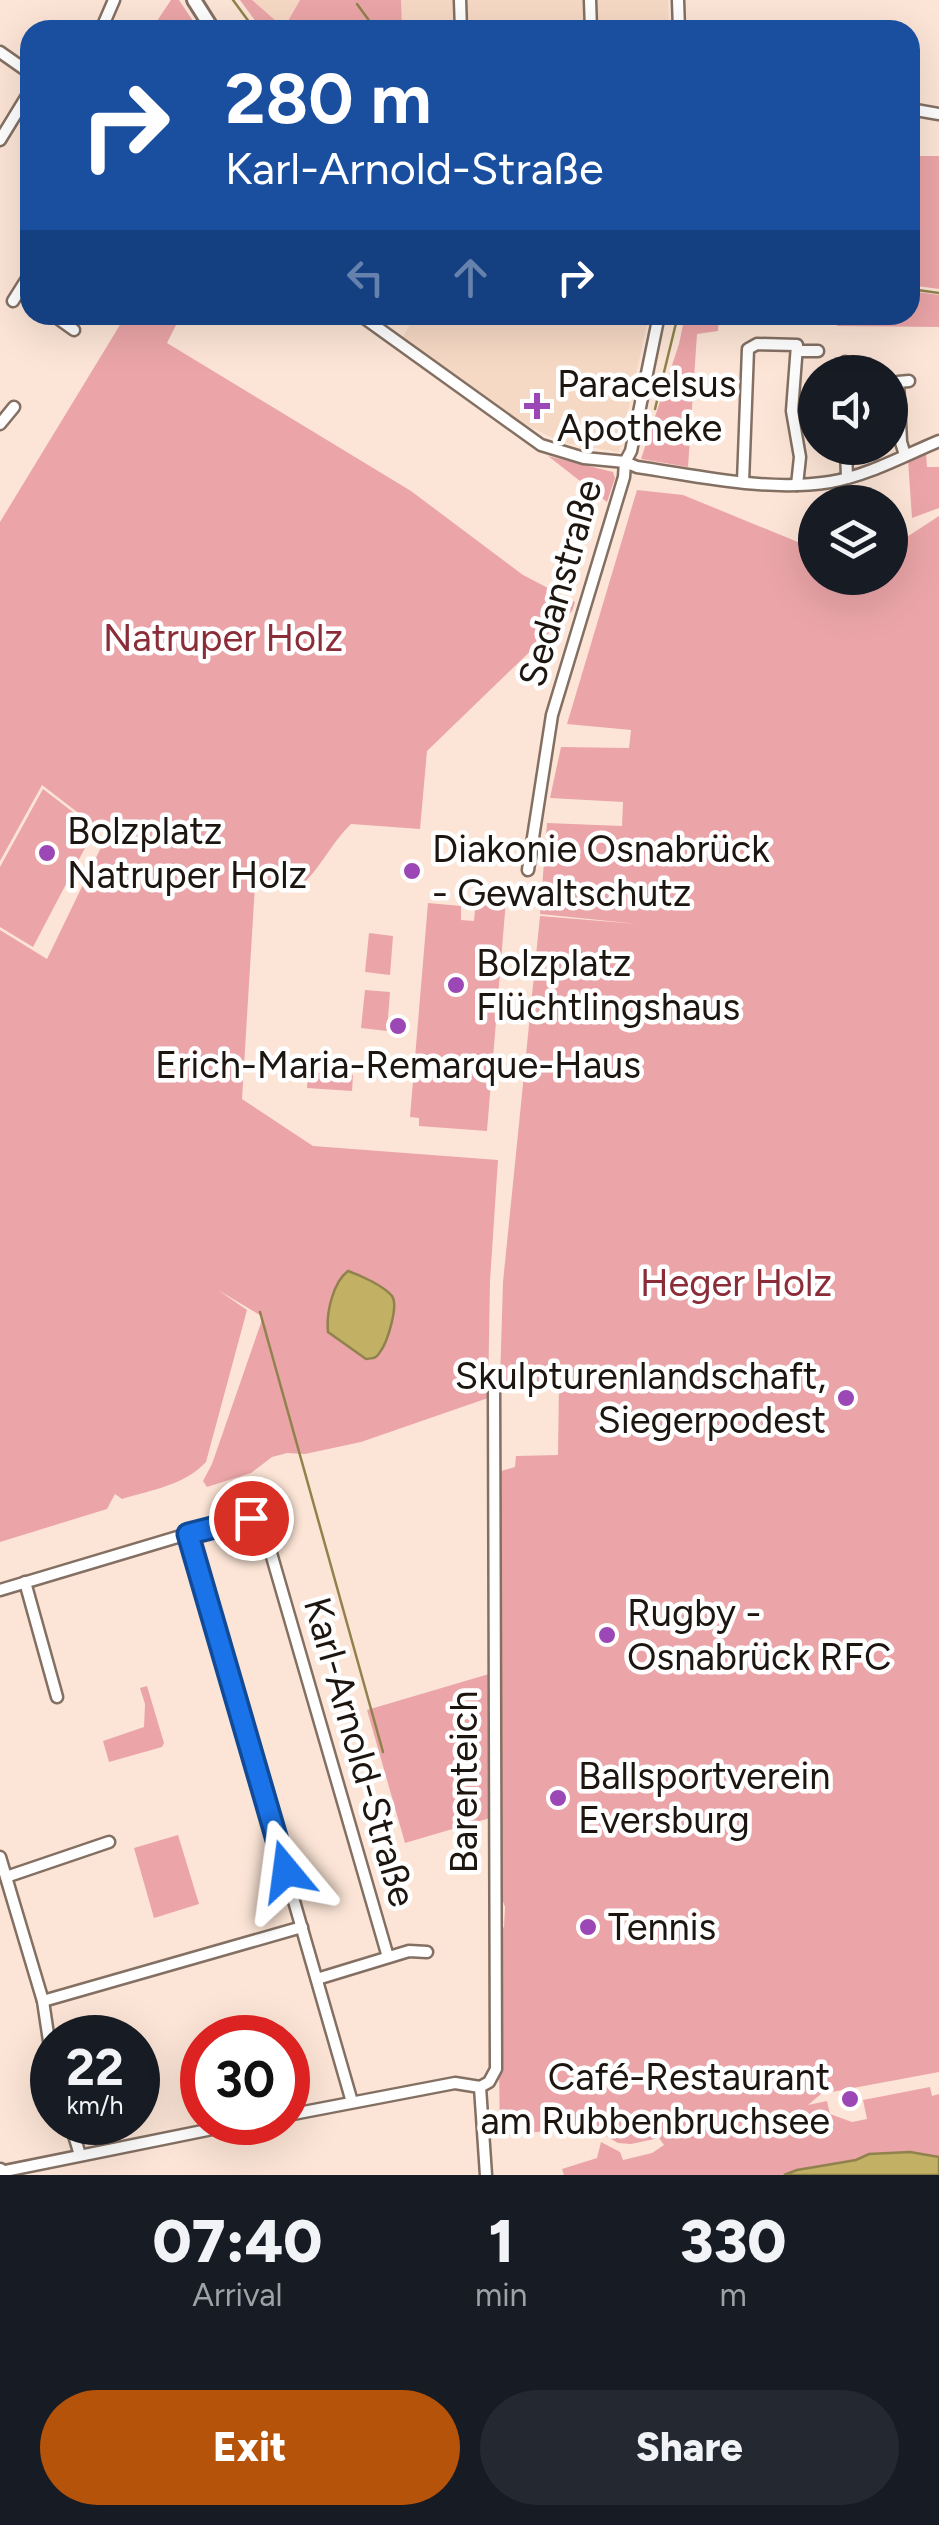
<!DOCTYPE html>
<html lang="en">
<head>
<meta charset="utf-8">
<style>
  :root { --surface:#171b24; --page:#242831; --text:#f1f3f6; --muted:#9ea1a6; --accent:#b45309 }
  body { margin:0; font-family:Figtree,sans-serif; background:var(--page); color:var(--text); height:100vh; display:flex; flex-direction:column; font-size:38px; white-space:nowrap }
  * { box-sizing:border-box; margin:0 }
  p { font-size:32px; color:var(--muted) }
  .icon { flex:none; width:55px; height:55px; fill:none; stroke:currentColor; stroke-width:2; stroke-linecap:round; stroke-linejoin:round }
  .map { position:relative; height:2175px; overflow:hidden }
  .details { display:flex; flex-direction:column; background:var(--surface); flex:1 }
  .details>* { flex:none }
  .hud { position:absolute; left:20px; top:20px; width:900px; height:305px; border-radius:30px; box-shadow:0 10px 40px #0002; background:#1a4fa0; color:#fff; overflow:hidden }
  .fabs { position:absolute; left:798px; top:355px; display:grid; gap:20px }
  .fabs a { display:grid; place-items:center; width:110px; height:110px; border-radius:50%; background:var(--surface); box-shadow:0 10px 40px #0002; font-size:50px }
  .speed { position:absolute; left:30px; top:2015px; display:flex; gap:20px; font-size:50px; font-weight:700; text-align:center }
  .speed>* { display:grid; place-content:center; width:130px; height:130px; border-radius:50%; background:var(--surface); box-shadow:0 10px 40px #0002; line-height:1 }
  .speed small { font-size:25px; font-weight:400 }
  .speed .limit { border:15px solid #d22; background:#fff; color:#111 }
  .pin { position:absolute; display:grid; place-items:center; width:85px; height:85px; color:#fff; margin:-42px; border:5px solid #fff; border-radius:50%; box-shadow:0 2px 10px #0007 }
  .me { position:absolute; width:110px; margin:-55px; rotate:344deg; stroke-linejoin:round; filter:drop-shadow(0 0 8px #0008) }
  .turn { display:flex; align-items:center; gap:35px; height:210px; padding:0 40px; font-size:45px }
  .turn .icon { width:130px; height:130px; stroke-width:2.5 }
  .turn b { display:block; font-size:70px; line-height:85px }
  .lanes { display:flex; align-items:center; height:95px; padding:0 40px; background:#0003; justify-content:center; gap:50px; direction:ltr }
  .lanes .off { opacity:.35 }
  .eta { display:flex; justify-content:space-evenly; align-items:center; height:170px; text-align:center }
  .eta b { font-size:60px; font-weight:800; line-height:70px }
  .cta { display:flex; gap:20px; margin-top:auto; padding:20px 40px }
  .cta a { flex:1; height:115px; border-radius:60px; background:var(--accent); color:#fff; font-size:40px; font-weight:800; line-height:115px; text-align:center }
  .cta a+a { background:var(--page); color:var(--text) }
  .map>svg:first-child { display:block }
  .built { fill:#f6d9c5 }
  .green { fill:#eba5a8 }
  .water { fill:#c2b065; stroke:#90824c; stroke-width:2.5 }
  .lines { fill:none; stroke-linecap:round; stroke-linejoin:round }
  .stream { stroke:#90824c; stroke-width:2.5 }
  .minor-casing { stroke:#847063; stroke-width:15 }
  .tertiary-casing { stroke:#847063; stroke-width:18 }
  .secondary-casing { stroke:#847063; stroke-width:19 }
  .minor { stroke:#fff; stroke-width:10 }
  .tertiary { stroke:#fff; stroke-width:12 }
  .secondary { stroke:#fff; stroke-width:14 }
  .route-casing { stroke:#114b97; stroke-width:25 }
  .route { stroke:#1a73e8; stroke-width:18 }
  .poi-dot { fill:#9b47b5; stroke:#fff; stroke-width:4 }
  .labels { text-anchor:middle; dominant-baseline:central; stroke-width:9; stroke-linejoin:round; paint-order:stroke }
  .poi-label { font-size:38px; fill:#1d1610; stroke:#fff; text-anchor:start }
  .street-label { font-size:38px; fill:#1d1610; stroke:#fff }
  .park-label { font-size:38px; fill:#8b2d39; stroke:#fff }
</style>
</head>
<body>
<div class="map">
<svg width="939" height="2175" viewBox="0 0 939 2175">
  <rect width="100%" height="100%" fill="#fce5d6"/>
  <g class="built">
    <polygon points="240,0 668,0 669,30 262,30"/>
    <polygon points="415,315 649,315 619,452 564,443 528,426 403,337"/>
  </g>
  <g class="green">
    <polygon points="171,0 179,0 199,30 164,30 155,24"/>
    <polygon points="240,0 252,0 284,28 300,0 401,0 402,30 262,30"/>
    <polygon points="910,156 939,156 939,289 910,285"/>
    <polygon points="910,291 939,295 939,327 837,326 837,315 910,315"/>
    <path d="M126,315H181L167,343L411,491L523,575L575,602L572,611L427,751L420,829L351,824C331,843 320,870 299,887L255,885L242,1099L313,1146L498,1160L490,1281L488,1398L361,1442L305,1454L287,1453L272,1457L251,1473L207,1487L203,1481L212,1464L263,1317L218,1290L247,1310L206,1462C185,1485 151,1490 122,1499L115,1494L107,1509L0,1542V930L47,959L107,835L42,785L0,861V522Z"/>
    <polygon points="685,315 719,315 718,331 697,334 688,467 641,459 679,344"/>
    <polygon points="926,452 927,467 939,467 939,508 912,518 908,460"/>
    <polygon points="548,456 613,472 615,478 607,502"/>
    <polygon points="637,490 683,495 815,549 815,578 856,578 869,588 873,578 890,578 890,548 939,516 939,2072 821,2094 808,2105 827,2101 830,2114 852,2122 867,2119 863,2100 930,2087 932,2096 939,2094 939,2157 910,2152 869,2154 856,2160 797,2170 784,2175 564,2175 562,2169 597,2158 601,2142 620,2152 623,2160 652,2153 664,2145 659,2138 631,2144 618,2143 587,2125 500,2137 497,1932 504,1927 505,1907 499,1890 501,1471 515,1467 516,1456 558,1455 559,1383 500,1381 503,1282 540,916 638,924 540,914 547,823 622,826 623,802 550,798 561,747 629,748 631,730 567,724"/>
    <polygon points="43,789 95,829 33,947 0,927 0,867"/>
    <polygon points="476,898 506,900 487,1131 419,1126 419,1118 410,1117 428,903 461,906 461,920 474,921"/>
    <polygon points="369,933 393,936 390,975 365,972"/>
    <polygon points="365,990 390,992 387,1031 361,1028"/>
    <polygon points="308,1072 353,1075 352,1091 307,1088"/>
    <polygon points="489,1674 490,1818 405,1843 367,1710"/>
    <polygon points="147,1686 164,1743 162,1747 109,1762 103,1741 144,1727 145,1704 140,1688"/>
    <polygon points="178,1835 199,1904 154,1918 134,1848"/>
  </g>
  <g class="water">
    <path d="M348,1271C360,1275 384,1286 392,1296C399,1306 387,1343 380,1352C376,1359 373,1358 366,1359L328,1332C326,1313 333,1282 348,1271Z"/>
    <polygon points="910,2152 939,2157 939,2175 784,2175 797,2170 856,2160 869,2154"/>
  </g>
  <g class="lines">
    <g class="stream">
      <polyline points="233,0 255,30"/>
      <polyline points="357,4 376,30"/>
      <polyline points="910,289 939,293"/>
      <polyline points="655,409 678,315"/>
      <polyline points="260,1312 383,1752"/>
    </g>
    <defs>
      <g id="minor">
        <polyline points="460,0 461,30"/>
        <polyline points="590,0 591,30"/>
        <polyline points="678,0 679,30"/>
        <polyline points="101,30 114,0"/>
        <polyline points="0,52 30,73"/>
        <polyline points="910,109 939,114"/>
        <polyline points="0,140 30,91"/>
        <polyline points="13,301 30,274"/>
        <polyline points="53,315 74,330"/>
        <path d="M360,315L541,445L584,458L625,462L637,467C699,476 767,492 830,482C867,476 905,455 939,441"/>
        <polyline points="797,351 818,351"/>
        <polyline points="845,372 845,362"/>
        <polyline points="0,424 14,407"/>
        <polyline points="846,448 847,478"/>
        <polyline points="905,455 901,442 898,382 909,381"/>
        <polyline points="743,482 748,349 757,344 797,345 792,411 800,457 797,485"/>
        <polyline points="528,870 552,715 624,477 625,462 631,451 659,315"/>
        <polyline points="188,1534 352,2102"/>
        <polyline points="25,1582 57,1697"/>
        <polyline points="0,1590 241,1518 258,1521 264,1529 388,1957"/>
        <polyline points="0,1857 43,2001 52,2061"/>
        <polyline points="6,1877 109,1842"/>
        <polyline points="317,1979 409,1951 427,1952"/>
        <polyline points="43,2001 302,1927"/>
        <polyline points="288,2115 455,2083 480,2087"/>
        <polyline points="70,2122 80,2155"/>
        <polyline points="0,2172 247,2122"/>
        <polyline points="486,2175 480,2087 489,2082 496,2069 494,1381"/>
      </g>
      <polyline id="tertiary" points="194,0 213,30"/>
      <polyline id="secondary" points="0,2171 1,2175"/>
    </defs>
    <use href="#minor" class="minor-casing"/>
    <use href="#tertiary" class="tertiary-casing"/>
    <use href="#secondary" class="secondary-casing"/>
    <use href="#minor" class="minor"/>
    <use href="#tertiary" class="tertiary"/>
    <use href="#secondary" class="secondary"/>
  </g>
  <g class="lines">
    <defs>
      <polyline id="route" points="251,1518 188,1534 286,1871"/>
    </defs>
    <use href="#route" class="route-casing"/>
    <use href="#route" class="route"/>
  </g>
  <g class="poi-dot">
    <path d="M532 391h10v10h10v10h-10v10h-10v-10h-10v-10h10z"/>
    <circle cx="47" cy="853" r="10"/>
    <circle cx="412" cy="871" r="10"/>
    <circle cx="456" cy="985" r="10"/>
    <circle cx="398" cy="1026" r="10"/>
    <circle cx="846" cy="1398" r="10"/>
    <circle cx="607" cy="1635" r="10"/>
    <circle cx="558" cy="1798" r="10"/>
    <circle cx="588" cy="1927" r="10"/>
    <circle cx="850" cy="2099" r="10"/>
  </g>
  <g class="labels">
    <g class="poi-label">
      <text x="557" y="384">Paracelsus<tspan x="557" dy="44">Apotheke</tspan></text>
      <text x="67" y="831">Bolzplatz<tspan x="67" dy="44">Natruper Holz</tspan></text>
      <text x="432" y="849">Diakonie Osnabrück<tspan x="432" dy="44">- Gewaltschutz</tspan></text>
      <text x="476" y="963">Bolzplatz<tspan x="476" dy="44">Flüchtlingshaus</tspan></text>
      <text x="398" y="1065" text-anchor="middle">Erich-Maria-Remarque-Haus</text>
      <text x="826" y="1376" text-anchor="end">Skulpturenlandschaft,<tspan x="826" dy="44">Siegerpodest</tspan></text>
      <text x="627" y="1613">Rugby -<tspan x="627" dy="44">Osnabrück RFC</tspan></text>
      <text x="578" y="1776">Ballsportverein<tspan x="578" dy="44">Eversburg</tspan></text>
      <text x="608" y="1927">Tennis</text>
      <text x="830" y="2077" text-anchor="end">Café-Restaurant<tspan x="830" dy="44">am Rubbenbruchsee</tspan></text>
    </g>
    <g class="street-label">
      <text transform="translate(560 583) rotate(-74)">Sedanstraße</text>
      <text transform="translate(360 1752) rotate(74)">Karl-Arnold-Straße</text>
      <text transform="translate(464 1782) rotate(-90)">Barenteich</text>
    </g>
    <g class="park-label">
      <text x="223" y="638">Natruper Holz</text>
      <text x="736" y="1283">Heger Holz</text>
    </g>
  </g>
</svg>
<div class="fabs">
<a><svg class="icon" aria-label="sound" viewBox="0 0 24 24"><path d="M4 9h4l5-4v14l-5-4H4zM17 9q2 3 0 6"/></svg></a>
<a><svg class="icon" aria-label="layers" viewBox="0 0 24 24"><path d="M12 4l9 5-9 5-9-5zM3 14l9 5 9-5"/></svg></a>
</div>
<div class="speed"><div>22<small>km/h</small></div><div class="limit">30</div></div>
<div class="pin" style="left:251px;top:1518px;background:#d93025"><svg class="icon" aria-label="arrive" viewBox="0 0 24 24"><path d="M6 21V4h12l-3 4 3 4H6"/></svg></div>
<svg class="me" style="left:286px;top:1871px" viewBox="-20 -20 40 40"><path d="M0-17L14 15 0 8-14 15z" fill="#1a73e8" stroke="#fff" stroke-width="4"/></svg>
<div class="hud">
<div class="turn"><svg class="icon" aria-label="right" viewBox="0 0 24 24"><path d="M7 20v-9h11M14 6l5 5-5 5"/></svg><div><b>280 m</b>Karl-Arnold-Straße</div></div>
<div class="lanes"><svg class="icon off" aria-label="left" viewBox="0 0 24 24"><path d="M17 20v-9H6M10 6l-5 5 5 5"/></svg><svg class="icon off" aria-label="ahead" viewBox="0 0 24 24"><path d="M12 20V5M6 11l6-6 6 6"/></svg><svg class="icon" aria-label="right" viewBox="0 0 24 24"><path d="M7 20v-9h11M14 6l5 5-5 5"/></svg></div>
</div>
</div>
<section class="details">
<div class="eta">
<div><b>07:40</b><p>Arrival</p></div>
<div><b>1</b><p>min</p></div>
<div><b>330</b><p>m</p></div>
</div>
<div class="cta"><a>Exit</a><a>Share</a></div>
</section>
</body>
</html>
